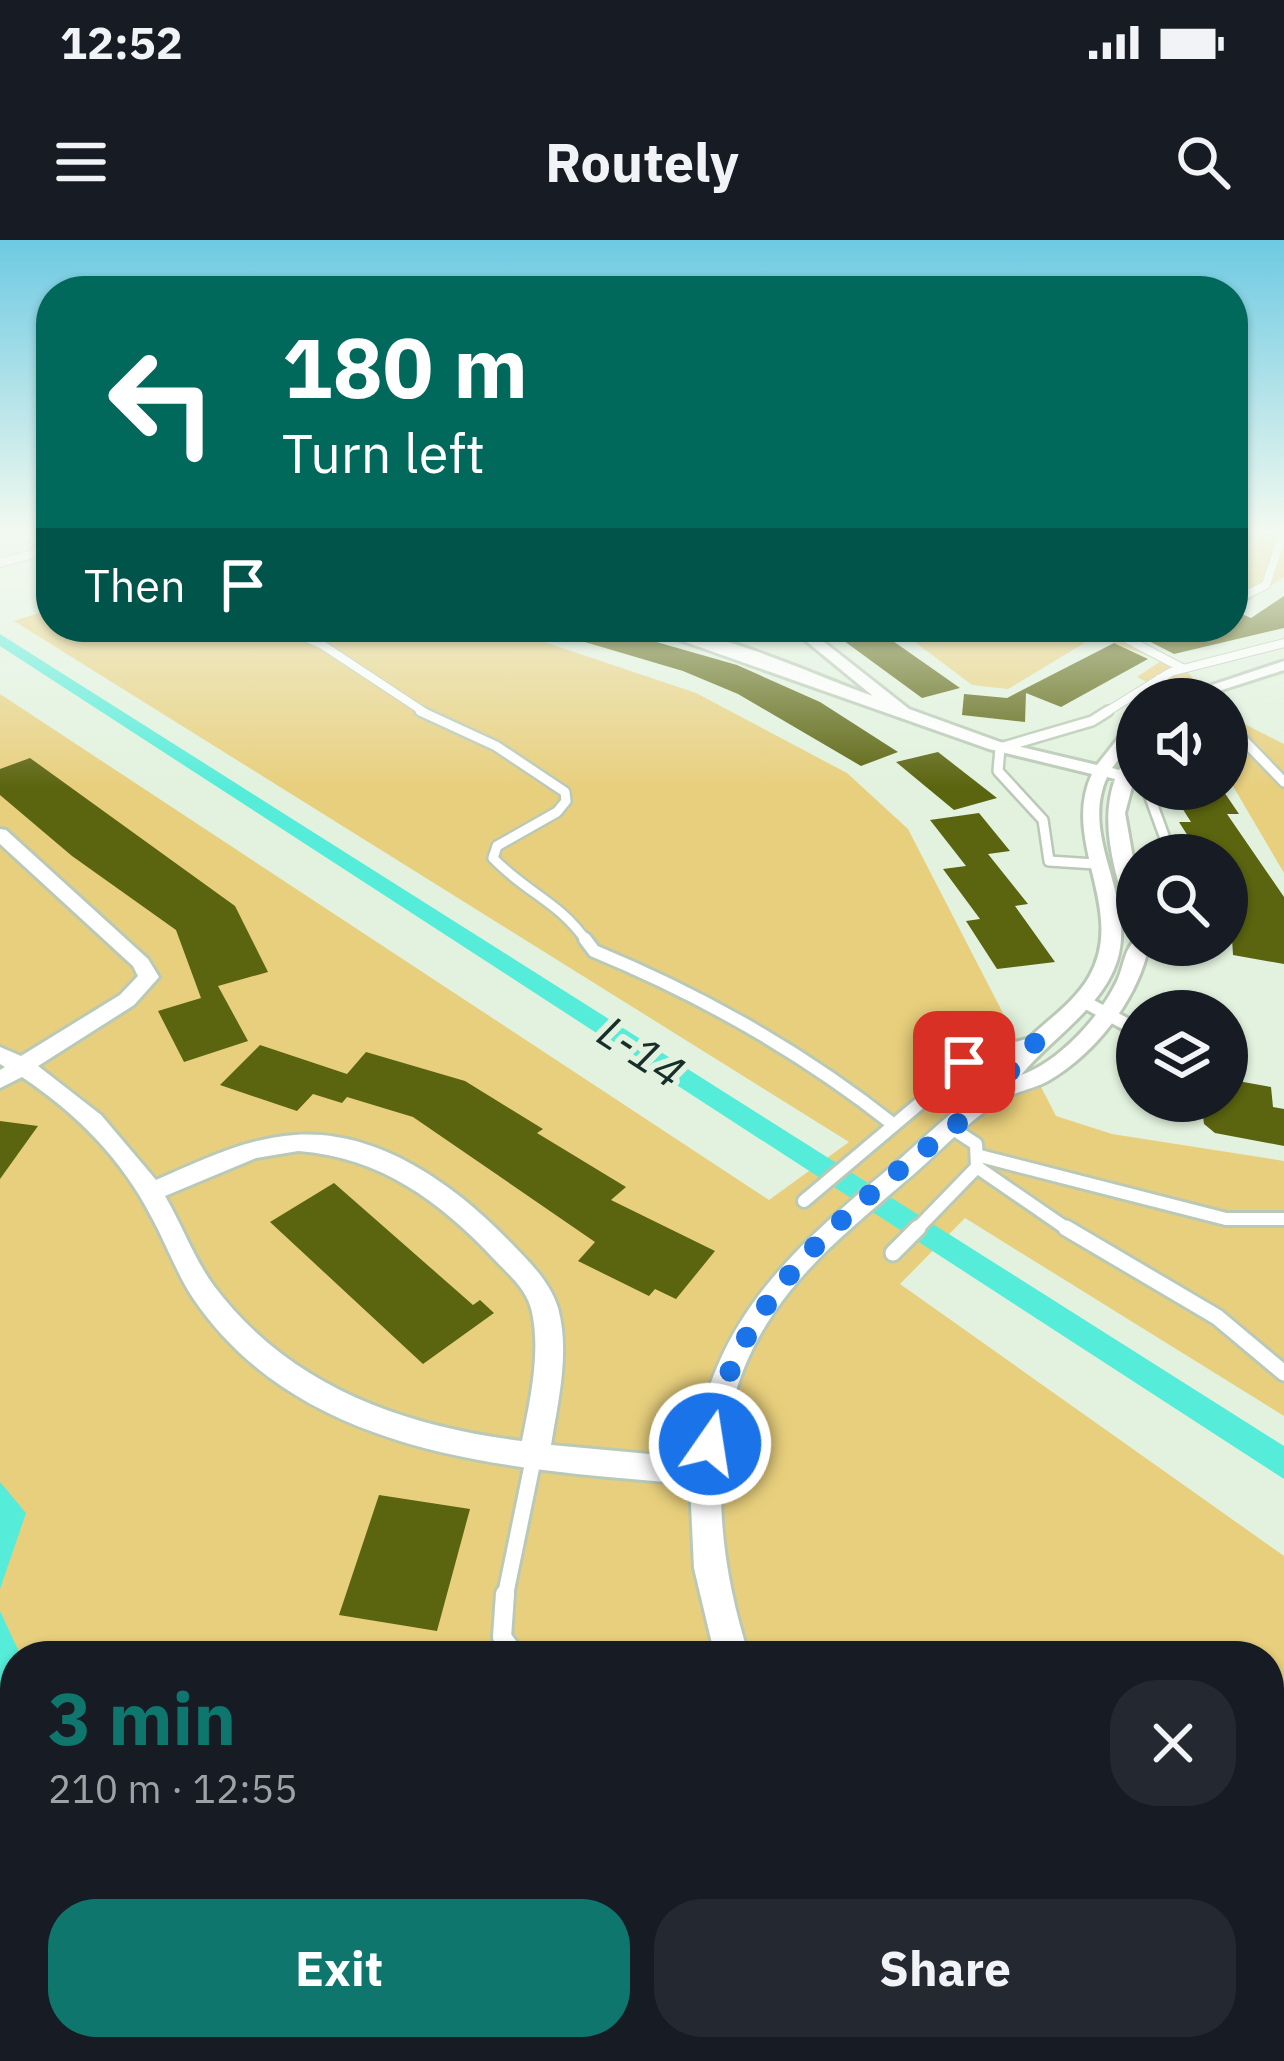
<!DOCTYPE html>
<html lang="en">
<head>
<meta charset="utf-8">
<style>
  :root { --surface:#171b24; --page:#242831; --text:#f1f3f6; --muted:#9ea1a6; --accent:#0f766e }
  body { margin:0; font-family:"IBM Plex Sans",sans-serif; background:var(--page); color:var(--text); height:100vh; display:flex; flex-direction:column; font-size:45px; white-space:nowrap }
  * { box-sizing:border-box; margin:0 }
  p { font-size:39px; color:var(--muted) }
  .icon { flex:none; width:66px; height:66px; fill:none; stroke:currentColor; stroke-width:2; stroke-linecap:round; stroke-linejoin:round }
  .map { position:relative; flex:1; overflow:hidden }
  .drawer { position:absolute; left:0px; top:1401px; width:1284px; height:420px; display:flex; flex-direction:column; background:var(--surface); border-radius:48px 48px 0 0; box-shadow:0 3px 9px #0004 }
  .drawer>* { flex:none }
  .guide { position:absolute; left:36px; top:36px; width:1212px; height:366px; border-radius:48px; box-shadow:0 3px 9px #0004; background:#00695c; color:#fff; overflow:hidden }
  .controls { position:absolute; left:1116px; top:438px; display:grid; gap:24px }
  .controls a { display:grid; place-items:center; width:132px; height:132px; border-radius:50%; background:var(--surface); box-shadow:0 3px 9px #0004; font-size:60px }
  .pin { position:absolute; display:grid; place-items:center; width:102px; height:102px; color:#fff; margin:-51px; border-radius:24px; box-shadow:0 6px 18px #0006 }
  .me { position:absolute; width:132px; margin:-66px; rotate:13deg; stroke-linejoin:round; filter:drop-shadow(0 0 9px #0008) }
  .turn { display:flex; align-items:center; gap:42px; height:252px; padding:0 48px; font-size:54px }
  .turn .icon { width:156px; height:156px; stroke-width:2.5 }
  .turn b { display:block; font-size:84px; line-height:102px }
  .then { display:flex; align-items:center; height:114px; padding:0 48px; background:#0003; gap:24px; font-size:45px }
  .round { display:grid; place-items:center; flex:none; width:126px; height:126px; border-radius:48px; background:var(--page) }
  .head { display:flex; align-items:center; justify-content:space-between; height:204px; padding:0 48px }
  h1 { font-size:72px; font-weight:700; line-height:90px; color:var(--accent) }
  .primary-button { display:flex; gap:24px; margin-top:auto; padding:24px 48px }
  .primary-button a { flex:1; height:138px; border-radius:48px; background:var(--accent); color:#fff; font-size:48px; font-weight:700; line-height:138px; text-align:center }
  .primary-button a+a { background:var(--page); color:var(--text) }
  .status { display:flex; justify-content:space-between; align-items:center; height:84px; padding:0 60px; background:var(--surface); direction:ltr }
  .status svg { height:33px; fill:currentColor }
  header { display:flex; justify-content:space-between; align-items:center; height:156px; padding:0 48px; background:var(--surface); font-size:54px; font-weight:700 }
  .map>svg:first-child { display:block }
  .green { fill:#e8cf7d }
  .water { fill:#56ecda }
  .lines { fill:none; stroke-linecap:round; stroke-linejoin:round }
  .canal { fill:#56ecda; fill-rule:evenodd }
  .building { fill:#5b640f }
  .service-far4-casing { stroke:#bac9b6; stroke-width:10 }
  .service-far3-casing { stroke:#bac9b6; stroke-width:14 }
  .service-far2-casing { stroke:#bac9b6; stroke-width:18 }
  .service-far1-casing { stroke:#bac9b6; stroke-width:21 }
  .service-casing { stroke:#bac9b6; stroke-width:24 }
  .minor-casing { stroke:#bac9b6; stroke-width:6 }
  .service-far4 { stroke:#fff; stroke-width:8 }
  .service-far3 { stroke:#fff; stroke-width:9 }
  .service-far2 { stroke:#fff; stroke-width:12 }
  .service-far1 { stroke:#fff; stroke-width:15 }
  .service { stroke:#fff; stroke-width:18 }
  .minor { fill:#fff; fill-rule:evenodd }
  .route { stroke:#1a73e8; stroke-width:21; stroke-dasharray:0 37.8 }
  .labels { text-anchor:middle; dominant-baseline:central; stroke-width:12; stroke-linejoin:round; paint-order:stroke }
  .water-label { font-size:45px; font-style:italic; fill:#162f2b; stroke:#e2f2de }
</style>
</head>
<body>
<div class="status"><b>12:52</b><svg viewBox="0 0 49 12"><path d="M0 12V9h3v3zM5 12V6h3v6zM10 12V3h3v9zM15 12V0h3v12zM26 1h20v11H26zM47 4h2v5h-2z"/></svg></div>
<header><svg class="icon" aria-label="menu" viewBox="0 0 24 24"><path d="M4 6h16M4 12h16M4 18h16"/></svg>Routely<svg class="icon" aria-label="search" viewBox="0 0 24 24"><circle cx="10" cy="10" r="6"/><path d="M15 15l6 6"/></svg></header>
<div class="map">
<svg width="1284" height="1821" viewBox="0 0 1284 1821">
  <rect width="100%" height="100%" fill="#e2f2de"/>
  <g class="green">
    <polygon points="1233,293 1284,293 1284,337 1233,371"/>
    <polygon points="51,369 51,387 500,387 696,453 847,533 908,589 1056,876 1112,894 1284,921 1284,1176 965,978 900,1044 1284,1316 1284,1676 1269,1658 1269,1416 1074,1416 1068,1410 1051,1416 15,1416 15,1806 924,1806 934,1821 0,1821 0,454 769,960 849,902 14,381"/>
    <polygon points="895,387 1169,387 1132,397 1179,422 1211,459 1180,459 1137,437 1161,421 1096,396 1008,449 972,445"/>
    <polygon points="1227,475 1284,504 1284,633 1227,536"/>
  </g>
  <g class="water">
    <polygon points="0,1242 26,1273 0,1349"/>
    <polygon points="0,1371 21,1416 15,1416 15,1555 0,1531"/>
    <polygon points="176,1806 443,1806 471,1821 181,1821"/>
  </g>
  <g class="lines">
    <polygon class="canal" points="0,394 1284,1206 1284,1239 0,406"/>
  </g>
  <g class="building">
    <polygon points="1284,356 1284,388 1174,414 1143,398 1187,387 1233,387 1233,370 1251,378"/>
    <polygon points="552,387 604,387 737,425 820,462 898,512 861,526 738,454 683,431 551,392"/>
    <polygon points="825,387 873,387 960,448 922,458"/>
    <polygon points="1114,403 1148,419 1061,467 1026,453 1025,482 962,475 964,454 1007,458"/>
    <polygon points="938,512 997,558 954,570 896,522"/>
    <polygon points="30,518 235,666 268,732 218,746 248,801 184,822 158,771 201,758 176,690 72,616 0,555 0,529"/>
    <polygon points="1170,549 1222,549 1239,574 1227,574 1284,657 1284,724 1233,715 1227,615 1200,615 1179,582 1191,582"/>
    <polygon points="979,573 1010,611 988,614 1028,664 1015,666 1055,722 997,729 966,681 980,679 943,629 966,626 930,580"/>
    <polygon points="260,805 347,834 366,812 465,841 543,889 537,893 626,947 611,960 715,1011 676,1059 655,1049 649,1056 578,1021 595,1002 413,877 347,857 342,863 313,854 297,871 220,845"/>
    <polygon points="1227,839 1271,847 1273,867 1284,869 1284,906 1215,893 1204,884 1201,861 1227,861"/>
    <polygon points="0,881 38,886 0,939"/>
    <polygon points="334,943 473,1065 480,1060 494,1073 423,1124 270,982"/>
    <polygon points="379,1255 470,1269 437,1391 339,1375"/>
  </g>
  <g class="lines">
    <defs>
      <g id="service-far4">
        <polyline points="22,293 50,309"/>
        <polyline points="0,323 51,309"/>
        <polyline points="1233,361 1266,345 1283,293"/>
        <polyline points="281,387 321,404 427,474"/>
        <polyline points="1037,387 1051,387"/>
        <polyline points="1125,387 1127,399 1182,428"/>
        <polyline points="1159,439 1191,454"/>
        <polyline points="1103,474 1171,432 1284,403"/>
      </g>
      <g id="service-far3">
        <path d="M420,471L496,506L565,552L566,561L557,572L497,606L493,618C526,653 559,661 587,702"/>
        <polyline points="1227,483 1284,542"/>
        <polyline points="1147,549 1171,615"/>
        <polyline points="1095,624 1049,621 1043,580 998,531 1000,508 1092,481 1108,471"/>
      </g>
      <g id="service-far2">
        <path d="M585,699L594,711C703,756 802,812 894,885"/>
        <polyline points="1081,760 1137,790"/>
        <polyline points="965,822 1031,804"/>
        <polyline points="980,916 1226,979 1284,979"/>
        <polyline points="977,927 1070,991"/>
        <polyline points="804,961 919,864"/>
        <polyline points="915,991 977,927 976,904 953,889"/>
      </g>
      <g id="service-far1">
        <polyline points="1066,988 1217,1077 1284,1133"/>
        <polyline points="893,1013 918,988"/>
        <polyline points="505,1357 534,1216"/>
      </g>
      <g id="service">
        <polyline points="505,1354 502,1397 516,1416"/>
        <polyline points="1132,1806 1143,1821"/>
      </g>
      <g id="minor">
        <path d="M643,387C715,387 805,432 873,456L789,387H805L909,469L1000,502L1097,525L1131,482L1137,480V495L1112,528L1119,530L1131,510L1137,509V528L1125,573L1137,641V680L1127,674C1115,629 1099,585 1115,539L1107,537C1079,599 1137,657 1117,721C1102,768 1051,798 1021,835C1059,822 1100,777 1117,741C1124,727 1124,708 1137,699V705H1149C1138,759 1096,813 1048,841C1032,850 1014,851 998,862C963,885 934,918 901,945C856,984 807,1023 773,1074C703,1177 713,1303 749,1416H715L694,1328L690,1244C515,1229 302,1219 193,1058C176,1032 166,1003 151,976C121,918 76,873 22,837L0,848V830L5,827L0,824V807L21,816L120,755L138,736L133,726L0,604V589L6,590L148,719L159,737L134,765L38,826L101,875L156,940C200,921 246,898 295,895C378,889 455,945 510,1002C530,1023 549,1040 558,1068C570,1112 558,1161 551,1205L693,1218C710,1085 787,1013 886,931C909,912 931,890 954,871C966,862 980,854 991,845C1002,835 1008,819 1019,808C1041,784 1072,766 1089,737C1128,670 1060,602 1092,534L989,509ZM298,911C380,917 440,961 495,1020C510,1036 527,1049 532,1072C541,1114 530,1160 522,1201C402,1186 289,1146 214,1046C194,1019 182,985 165,956L256,918Z"/>
        <polygon points="1284,421 1284,430 1194,459 1170,459"/>
        <polygon points="958,1806 1001,1806 1008,1821 964,1821"/>
      </g>
    </defs>
    <use href="#service-far4" class="service-far4-casing"/>
    <use href="#service-far3" class="service-far3-casing"/>
    <use href="#service-far2" class="service-far2-casing"/>
    <use href="#service-far1" class="service-far1-casing"/>
    <use href="#service" class="service-casing"/>
    <use href="#minor" class="minor-casing"/>
    <use href="#service-far4" class="service-far4"/>
    <use href="#service-far3" class="service-far3"/>
    <use href="#service-far2" class="service-far2"/>
    <use href="#service-far1" class="service-far1"/>
    <use href="#service" class="service"/>
    <use href="#minor" class="minor"/>
  </g>
  <linearGradient id="sky" x2="0" y2="1"><stop stop-color="#6dcae2"/><stop offset="0.53" stop-color="#f2f9f0"/><stop offset="1" stop-color="#f2f9f0" stop-opacity="0"/></linearGradient>
  <rect width="1284" height="548" fill="url(#sky)"/>
  <g class="lines">
    <path class="route" d="M710,1204C734,1040 882,946 1002,848L1013,824L1037,801L964,822"/>
  </g>
  <g class="labels">
    <g class="water-label">
      <text transform="translate(642 811) rotate(33)">L-14</text>
    </g>
  </g>
</svg>
<div class="controls">
<a><svg class="icon" aria-label="sound" viewBox="0 0 24 24"><path d="M4 9h4l5-4v14l-5-4H4zM17 9q2 3 0 6"/></svg></a>
<a><svg class="icon" aria-label="search" viewBox="0 0 24 24"><circle cx="10" cy="10" r="6"/><path d="M15 15l6 6"/></svg></a>
<a><svg class="icon" aria-label="layers" viewBox="0 0 24 24"><path d="M12 4l9 5-9 5-9-5zM3 14l9 5 9-5"/></svg></a>
</div>
<div class="pin" style="left:964px;top:822px;background:#d93025"><svg class="icon" aria-label="arrive" viewBox="0 0 24 24"><path d="M6 21V4h12l-3 4 3 4H6"/></svg></div>
<svg class="me" style="left:710px;top:1204px" viewBox="-20 -20 40 40"><circle r="17" fill="#1a73e8" stroke="#fff" stroke-width="3"/><path d="M0-11L8 9 0 5-8 9z" fill="#fff"/></svg>
<div class="guide">
<div class="turn"><svg class="icon" aria-label="left" viewBox="0 0 24 24"><path d="M17 20v-9H6M10 6l-5 5 5 5"/></svg><div><b>180 m</b>Turn left</div></div>
<div class="then">Then<svg class="icon" aria-label="arrive" viewBox="0 0 24 24"><path d="M6 21V4h12l-3 4 3 4H6"/></svg></div>
</div>
<section class="drawer">
<div class="head"><div><h1>3 min</h1><p>210 m · 12:55</p></div><a class="round"><svg class="icon" aria-label="close" viewBox="0 0 24 24"><path d="M6 6l12 12M18 6L6 18"/></svg></a></div>
<div class="primary-button"><a>Exit</a><a>Share</a></div>
</section>
</div>
</body>
</html>
